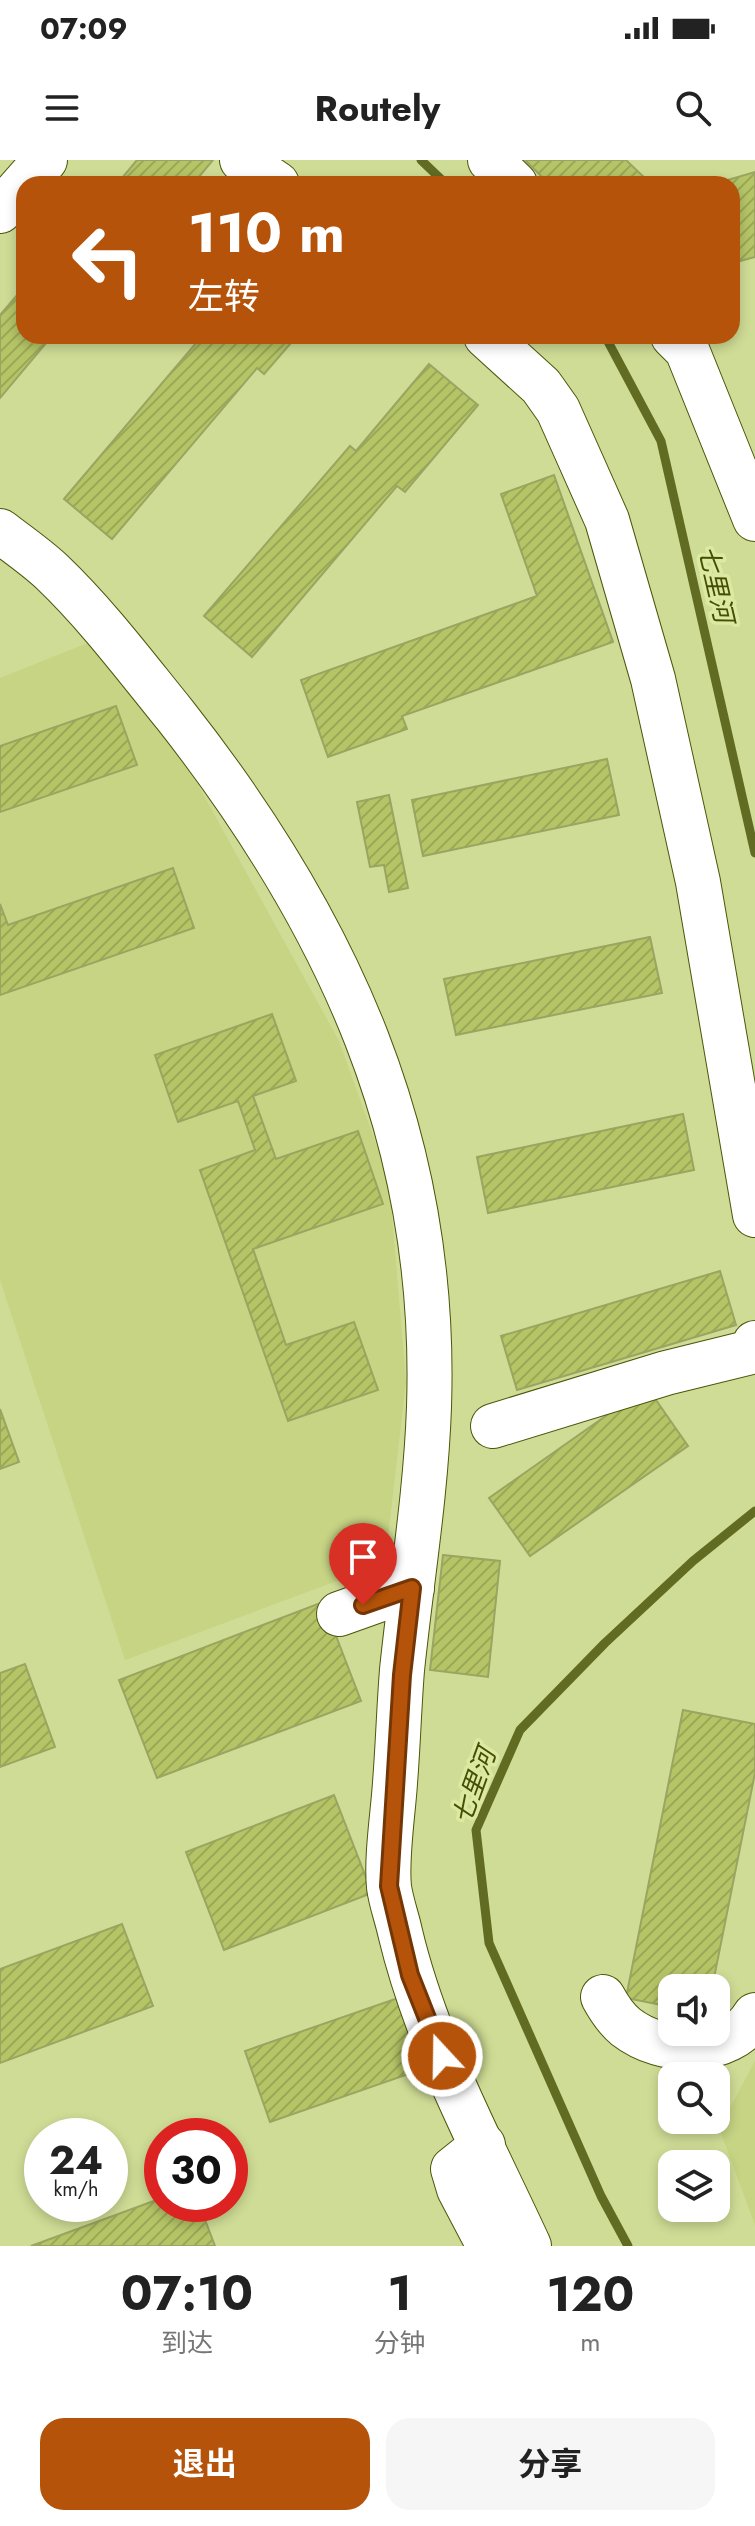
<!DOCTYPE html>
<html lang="zh">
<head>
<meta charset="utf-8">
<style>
  :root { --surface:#fff; --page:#f6f6f6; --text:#222; --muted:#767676; --accent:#b45309 }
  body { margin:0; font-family:Jost,"Noto Sans SC",sans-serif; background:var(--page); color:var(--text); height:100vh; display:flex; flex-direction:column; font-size:30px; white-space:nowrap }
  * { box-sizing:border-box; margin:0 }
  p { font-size:26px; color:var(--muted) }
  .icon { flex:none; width:44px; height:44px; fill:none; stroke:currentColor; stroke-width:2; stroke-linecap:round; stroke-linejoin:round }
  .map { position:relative; height:2086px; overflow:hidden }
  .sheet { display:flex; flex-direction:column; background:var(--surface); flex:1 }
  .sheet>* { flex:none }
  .guide { position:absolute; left:16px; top:16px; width:724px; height:168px; border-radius:24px; box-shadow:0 4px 12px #0003; background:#b45309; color:#fff; overflow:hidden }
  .fabs { position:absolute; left:658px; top:1814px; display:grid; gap:16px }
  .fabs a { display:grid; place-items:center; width:72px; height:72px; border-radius:16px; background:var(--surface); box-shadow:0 4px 12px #0003; font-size:40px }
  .speed { position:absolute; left:24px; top:1958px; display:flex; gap:16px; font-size:40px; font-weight:700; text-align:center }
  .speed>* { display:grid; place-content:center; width:104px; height:104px; border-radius:50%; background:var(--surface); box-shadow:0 4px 12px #0003; line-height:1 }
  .speed small { font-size:20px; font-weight:400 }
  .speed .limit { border:12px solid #d22; background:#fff; color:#111 }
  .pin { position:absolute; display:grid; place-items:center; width:68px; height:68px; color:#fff; margin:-82px -34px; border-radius:50% 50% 50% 0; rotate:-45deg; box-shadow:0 0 8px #0007 }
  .pin .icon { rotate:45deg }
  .me { position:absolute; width:88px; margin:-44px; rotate:339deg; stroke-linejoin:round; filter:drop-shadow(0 0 6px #0008) }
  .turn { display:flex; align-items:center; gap:28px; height:168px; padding:0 40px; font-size:36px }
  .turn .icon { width:104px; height:104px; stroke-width:2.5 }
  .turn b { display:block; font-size:56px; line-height:68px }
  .eta { display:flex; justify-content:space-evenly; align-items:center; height:136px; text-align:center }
  .eta b { font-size:48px; font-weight:700; line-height:56px }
  .cta { display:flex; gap:16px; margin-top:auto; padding:16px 40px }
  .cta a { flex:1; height:92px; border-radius:24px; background:var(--accent); color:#fff; font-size:32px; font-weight:700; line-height:92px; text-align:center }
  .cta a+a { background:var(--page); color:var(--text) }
  .status { display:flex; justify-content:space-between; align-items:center; height:56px; padding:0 40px; background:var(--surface); direction:ltr }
  .status svg { height:22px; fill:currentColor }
  header { display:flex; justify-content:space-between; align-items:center; height:104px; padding:0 40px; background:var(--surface); font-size:36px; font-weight:700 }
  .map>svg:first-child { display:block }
  .built { fill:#c6d484 }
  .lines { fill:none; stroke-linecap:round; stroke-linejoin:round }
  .stream { stroke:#616b22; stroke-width:9 }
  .building { fill:url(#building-hatch); stroke:#99a560; stroke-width:2 }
  .minor-casing { stroke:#4c5509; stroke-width:46 }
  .minor { stroke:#fff; stroke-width:44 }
  .route-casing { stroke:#753606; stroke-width:20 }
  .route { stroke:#b45309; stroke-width:14 }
  .labels { text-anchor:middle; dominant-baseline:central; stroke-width:7; stroke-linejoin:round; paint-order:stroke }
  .water-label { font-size:26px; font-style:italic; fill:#454e04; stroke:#dce9a1 }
</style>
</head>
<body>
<div class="status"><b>07:09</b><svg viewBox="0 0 49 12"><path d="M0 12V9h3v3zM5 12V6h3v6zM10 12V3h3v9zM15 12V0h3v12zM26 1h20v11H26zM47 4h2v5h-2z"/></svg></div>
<header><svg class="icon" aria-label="menu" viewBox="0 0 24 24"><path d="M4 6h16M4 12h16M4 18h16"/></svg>Routely<svg class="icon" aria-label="search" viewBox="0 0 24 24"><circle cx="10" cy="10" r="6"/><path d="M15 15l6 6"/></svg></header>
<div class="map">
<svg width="755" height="2086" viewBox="0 0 755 2086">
  <defs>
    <pattern id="building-hatch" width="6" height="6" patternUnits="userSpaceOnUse" patternTransform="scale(2)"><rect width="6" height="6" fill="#b5c566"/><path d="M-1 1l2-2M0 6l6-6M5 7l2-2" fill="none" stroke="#9ba857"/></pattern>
  </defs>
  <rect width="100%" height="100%" fill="#cfdc95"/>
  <g class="built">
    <polygon points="95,480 197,623 339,881 389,1020 406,1222 385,1403 125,1500 0,1120 0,518"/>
    <polygon points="755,1901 755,2065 719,1968"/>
  </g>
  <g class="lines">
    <g class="stream">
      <polyline points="421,0 446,24"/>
      <polyline points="605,176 661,281 755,693"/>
      <polyline points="628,2086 601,2036 489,1783 476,1670 520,1570 605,1483 693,1401 755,1351"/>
    </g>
  </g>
  <g class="building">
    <polygon points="137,0 213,0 193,24 117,24"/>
    <polygon points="525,0 626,0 651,24 549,24"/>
    <polygon points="755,12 755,97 733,103 732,24 714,24"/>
    <polygon points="24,127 24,176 52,176 0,238 0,155"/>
    <polygon points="202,176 297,176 264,214 257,208 112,379 64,339"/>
    <polygon points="429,204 478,245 405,332 397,326 252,497 204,456 350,286 356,291"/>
    <polygon points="554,315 613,482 402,556 407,569 328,597 301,520 537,436 501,334"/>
    <polygon points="116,546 137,605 0,652 0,586"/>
    <polygon points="607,599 619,655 423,696 412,640"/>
    <polygon points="389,635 408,728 389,732 384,705 370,707 357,642"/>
    <polygon points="173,708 194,768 0,835 0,744 8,765"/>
    <polygon points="650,777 662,833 456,875 444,819"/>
    <polygon points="272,854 296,921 253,936 276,999 358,971 383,1044 253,1089 286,1185 354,1162 378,1230 288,1261 200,1010 255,990 238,941 178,962 155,895"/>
    <polygon points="683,954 694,1010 488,1053 477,997"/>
    <polygon points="720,1111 736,1165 517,1230 501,1176"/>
    <polygon points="647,1227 688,1286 530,1396 489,1338"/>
    <polygon points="0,1249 19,1302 0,1309"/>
    <polygon points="443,1395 500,1401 488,1517 430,1510"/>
    <polygon points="323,1442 361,1541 157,1618 119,1520"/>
    <polygon points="25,1504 55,1587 0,1607 0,1513"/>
    <polygon points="683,1550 755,1564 755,1613 712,1828 672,1828 672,1847 626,1838"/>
    <polygon points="334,1635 372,1733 224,1790 186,1692"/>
    <polygon points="122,1764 153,1846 0,1903 0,1809"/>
    <polygon points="401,1837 426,1908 270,1962 245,1891"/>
    <polygon points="162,2038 162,2044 199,2044 215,2086 31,2086"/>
  </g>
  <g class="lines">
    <defs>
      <g id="minor">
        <polyline points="242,0 277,24"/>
        <polyline points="490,0 515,24"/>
        <polyline points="0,51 45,0"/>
        <polyline points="486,176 541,226 558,250 607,360 653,519 698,722 755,1055"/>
        <polyline points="673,176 687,190 755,359"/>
        <path d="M0,371C17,384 36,397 52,412C97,455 136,507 175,555C338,762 438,979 429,1247C426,1335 411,1423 402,1510C399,1548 398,1585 395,1623C393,1654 386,1697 389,1727C391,1742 397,1758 400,1772C426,1882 482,1984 529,2086"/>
        <polyline points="493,1266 666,1213 751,1192 755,1183"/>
        <polyline points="339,1454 412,1428"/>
        <path d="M603,1837C609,1848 616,1859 626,1867C662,1895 729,1898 755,1855"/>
        <polyline points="483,1985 453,2009 459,2029 489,2086"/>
      </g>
    </defs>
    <use href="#minor" class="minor-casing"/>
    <use href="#minor" class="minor"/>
  </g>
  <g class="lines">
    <defs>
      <polyline id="route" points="363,1445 412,1428 402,1515 389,1726 410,1815 442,1896"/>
    </defs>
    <use href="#route" class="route-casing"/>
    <use href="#route" class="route"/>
  </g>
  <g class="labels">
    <g class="water-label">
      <text transform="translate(716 424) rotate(77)">七里河</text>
      <text transform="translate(474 1626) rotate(-70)">七里河</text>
    </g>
  </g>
</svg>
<div class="fabs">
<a><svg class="icon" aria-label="sound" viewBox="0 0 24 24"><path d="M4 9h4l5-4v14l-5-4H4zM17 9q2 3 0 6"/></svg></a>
<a><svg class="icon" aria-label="search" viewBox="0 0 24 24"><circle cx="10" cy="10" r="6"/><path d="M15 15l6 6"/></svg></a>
<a><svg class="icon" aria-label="layers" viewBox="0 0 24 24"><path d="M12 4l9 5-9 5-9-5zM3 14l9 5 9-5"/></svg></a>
</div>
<div class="speed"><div>24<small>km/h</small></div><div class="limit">30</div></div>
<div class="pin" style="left:363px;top:1445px;background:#d93025"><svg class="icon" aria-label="arrive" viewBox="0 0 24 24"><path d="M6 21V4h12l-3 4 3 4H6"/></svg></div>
<svg class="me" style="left:442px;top:1896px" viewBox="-20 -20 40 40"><circle r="17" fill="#b45309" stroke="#fff" stroke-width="3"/><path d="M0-11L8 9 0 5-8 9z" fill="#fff"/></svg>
<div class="guide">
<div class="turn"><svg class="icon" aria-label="left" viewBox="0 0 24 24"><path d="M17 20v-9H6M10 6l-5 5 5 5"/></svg><div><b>110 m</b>左转</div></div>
</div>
</div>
<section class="sheet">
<div class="eta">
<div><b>07:10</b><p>到达</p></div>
<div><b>1</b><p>分钟</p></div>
<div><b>120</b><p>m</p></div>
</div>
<div class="cta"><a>退出</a><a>分享</a></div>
</section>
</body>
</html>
